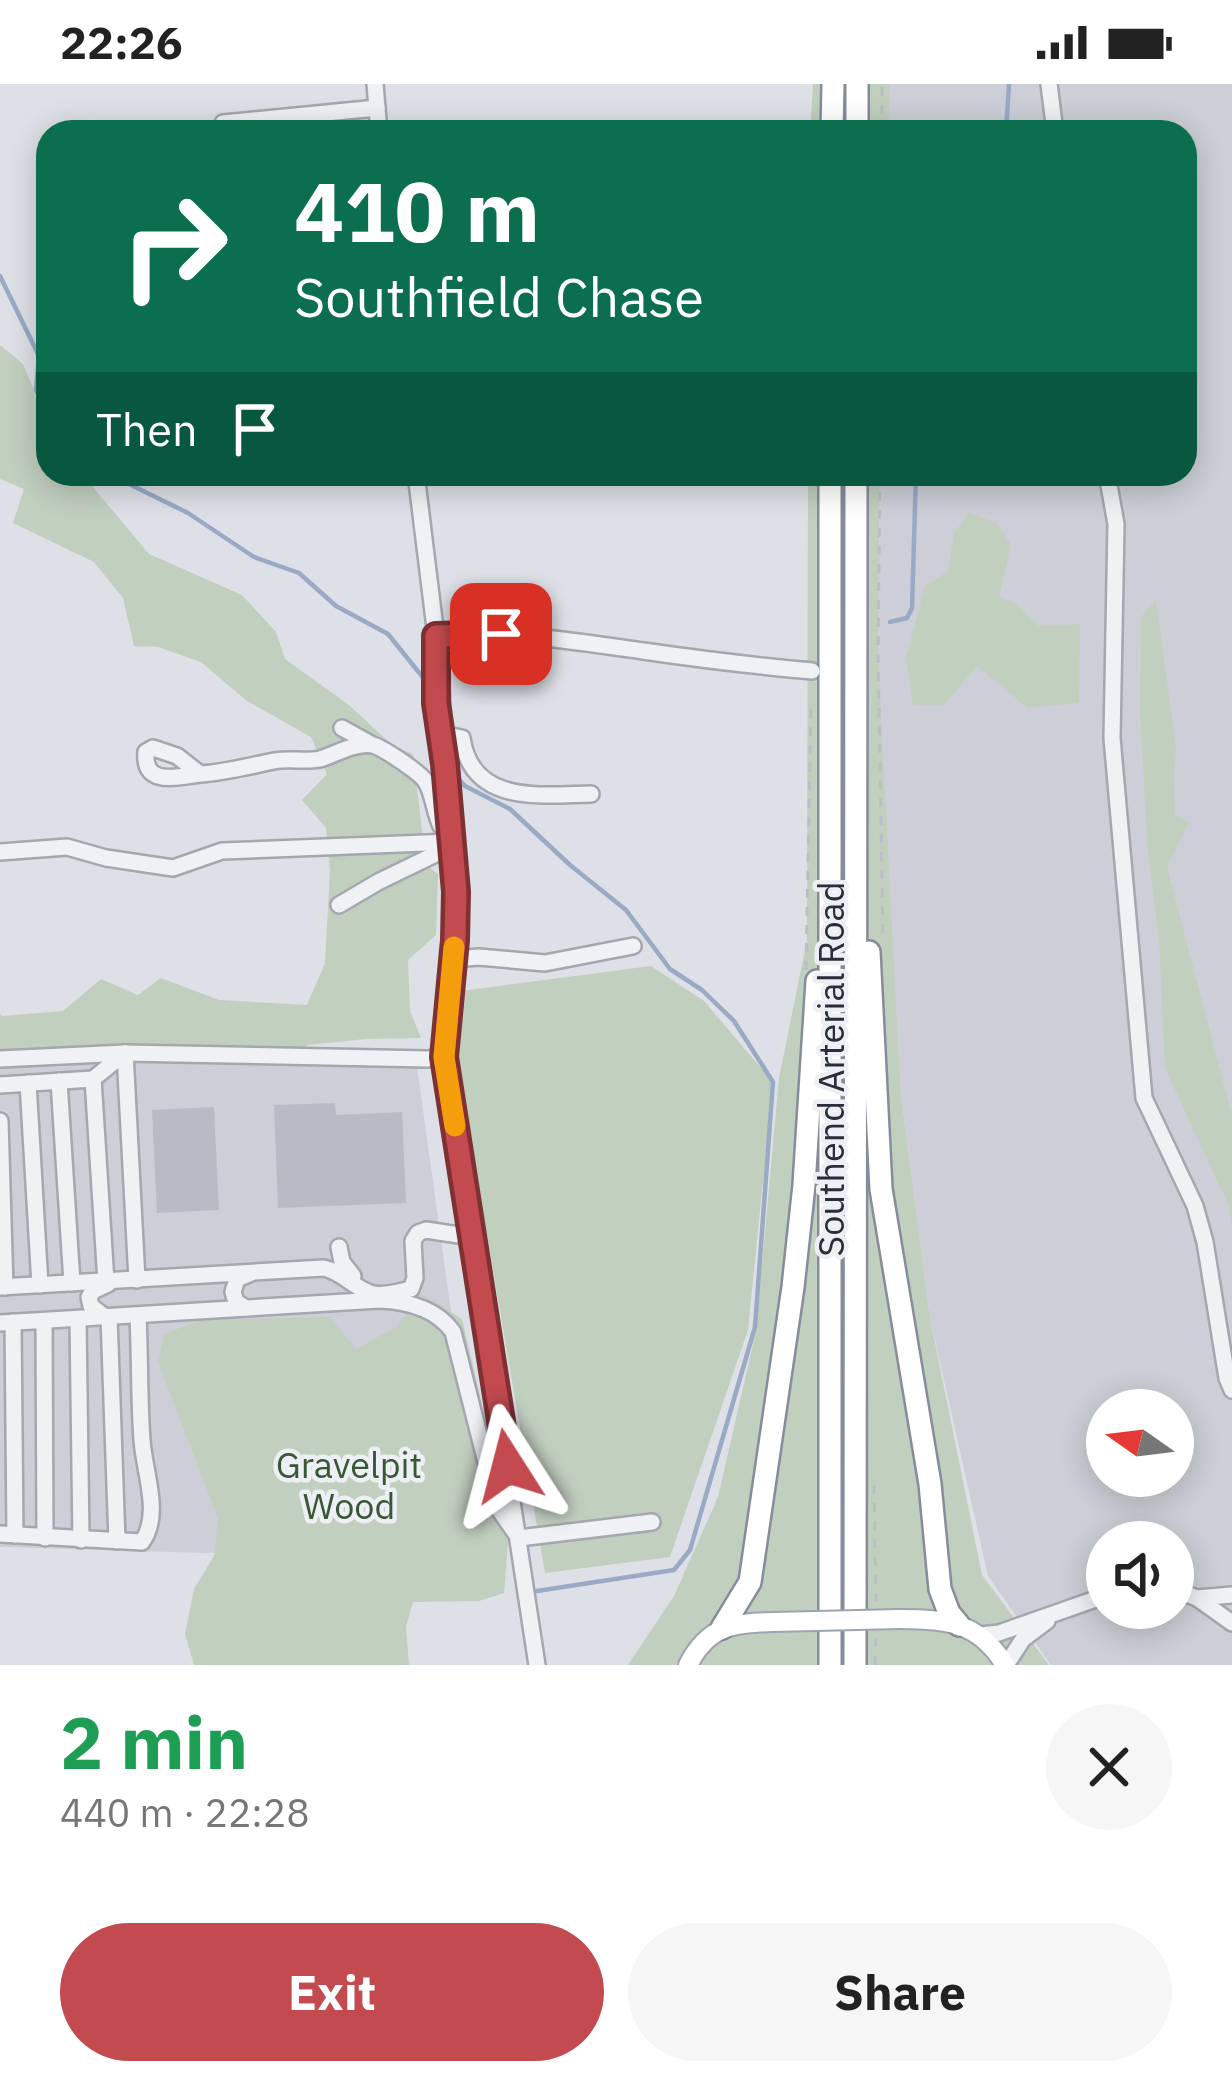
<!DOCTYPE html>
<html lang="en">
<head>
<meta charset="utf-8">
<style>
  :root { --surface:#fff; --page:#f6f6f6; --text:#222; --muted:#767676; --accent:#c34a4e }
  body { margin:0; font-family:"IBM Plex Sans",sans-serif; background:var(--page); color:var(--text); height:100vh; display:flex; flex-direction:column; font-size:45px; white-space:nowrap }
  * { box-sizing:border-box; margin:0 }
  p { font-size:39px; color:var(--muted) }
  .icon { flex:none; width:66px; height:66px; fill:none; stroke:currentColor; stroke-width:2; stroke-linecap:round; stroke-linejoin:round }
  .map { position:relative; height:1581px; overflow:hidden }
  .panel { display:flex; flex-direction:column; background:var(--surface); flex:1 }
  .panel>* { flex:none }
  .banner { position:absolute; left:36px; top:36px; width:1161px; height:366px; border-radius:36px; box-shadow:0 6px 30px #0003; background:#0b6e4f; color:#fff; overflow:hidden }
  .needle { width:78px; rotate:284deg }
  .controls { position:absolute; left:1086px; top:1305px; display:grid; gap:24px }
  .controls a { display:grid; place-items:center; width:108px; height:108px; border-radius:50%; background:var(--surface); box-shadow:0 6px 30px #0003; font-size:60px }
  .pin { position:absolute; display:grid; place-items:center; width:102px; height:102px; color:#fff; margin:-51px; border-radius:24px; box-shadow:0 6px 18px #0006 }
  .me { position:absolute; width:132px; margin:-66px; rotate:351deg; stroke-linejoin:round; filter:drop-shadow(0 0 9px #0008) }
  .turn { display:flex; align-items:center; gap:42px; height:252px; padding:0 60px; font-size:54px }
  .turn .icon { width:156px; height:156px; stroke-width:2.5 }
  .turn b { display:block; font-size:84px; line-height:102px }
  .then { display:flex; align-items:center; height:114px; padding:0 60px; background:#0003; gap:24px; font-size:45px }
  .round { display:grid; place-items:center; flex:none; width:126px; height:126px; border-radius:63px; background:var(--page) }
  .head { display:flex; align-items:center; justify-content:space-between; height:204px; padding:0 60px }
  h1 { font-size:72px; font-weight:700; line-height:90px; color:#1e9e55 }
  .primary-button { display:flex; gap:24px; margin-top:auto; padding:24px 60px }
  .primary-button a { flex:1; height:138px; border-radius:72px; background:var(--accent); color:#fff; font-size:48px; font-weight:700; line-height:138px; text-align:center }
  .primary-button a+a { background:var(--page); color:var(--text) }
  .status { display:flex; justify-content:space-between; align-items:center; height:84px; padding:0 60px; background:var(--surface); direction:ltr }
  .status svg { height:33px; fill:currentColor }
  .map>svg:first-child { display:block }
  .built { fill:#cccfd7; fill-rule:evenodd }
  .green { fill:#c1cfbf }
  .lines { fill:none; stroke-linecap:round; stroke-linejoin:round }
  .stream { stroke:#9aaac4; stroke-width:4.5 }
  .building { fill:#b8bbc5 }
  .minor-casing { stroke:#a3a7af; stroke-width:20 }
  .major-casing { stroke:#9ea3b1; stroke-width:22 }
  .highway-casing { stroke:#868c9b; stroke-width:26 }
  .path { stroke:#bcbec5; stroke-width:3; stroke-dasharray:9 9; stroke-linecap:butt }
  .minor { stroke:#f0f1f5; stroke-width:15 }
  .major { stroke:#fff; stroke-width:18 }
  .highway { stroke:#fff; stroke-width:21 }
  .major-bridge-casing { stroke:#9ea3b1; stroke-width:22; stroke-linecap:butt }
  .major-bridge { stroke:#fff; stroke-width:18 }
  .route-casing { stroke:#7f3033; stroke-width:30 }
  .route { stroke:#c34a4e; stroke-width:21 }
  .slow { stroke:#f59e0b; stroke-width:21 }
  .labels { text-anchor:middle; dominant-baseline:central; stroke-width:9; stroke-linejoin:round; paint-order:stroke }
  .street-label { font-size:36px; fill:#282d3b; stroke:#eceff4 }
  .park-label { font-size:36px; fill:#395636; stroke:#eceff4 }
</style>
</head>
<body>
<div class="status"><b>22:26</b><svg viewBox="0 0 49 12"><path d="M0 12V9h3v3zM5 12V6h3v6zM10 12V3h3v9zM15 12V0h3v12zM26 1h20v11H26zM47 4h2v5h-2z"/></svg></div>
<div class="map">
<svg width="1232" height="1581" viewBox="0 0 1232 1581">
  <rect width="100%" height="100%" fill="#dde0e6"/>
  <g class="built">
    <path d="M887,0H1232V1581H1051L988,1492L930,1234L901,1011L878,574L880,390H1185V48H886ZM1107,1326H1173V1392H1107ZM1107,1458H1173V1524H1107Z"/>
    <polygon points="0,961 415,968 483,1458 205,1469 0,1463"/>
  </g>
  <g class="green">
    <polygon points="813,0 890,0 888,48 810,48"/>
    <polygon points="0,261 23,280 34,306 42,348 48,361 48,390 82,390 149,470 242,511 276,548 285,575 349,621 393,662 413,670 426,781 438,790 436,851 408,876 410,927 421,954 365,955 308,961 302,966 0,974 0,930 2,932 63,927 101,895 138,911 161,894 219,916 307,921 325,879 330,786 326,744 302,716 327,690 311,653 247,617 201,578 158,563 134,562 123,514 94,478 13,439 24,405 0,395"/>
    <polygon points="808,390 880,390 878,567 901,1011 930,1234 982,1491 1049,1581 628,1581 674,1512 718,1413 756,1247 779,994 807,856"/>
    <polygon points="969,429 997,439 1011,460 999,513 1016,520 1039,542 1080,540 1079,619 1028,624 977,582 943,622 913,621 906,574 925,502 948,487 954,449"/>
    <polygon points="1156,514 1176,665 1174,689 1175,730 1189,739 1167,783 1232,1032 1232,1142 1228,1120 1165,984 1159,856 1148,770 1140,630 1141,533"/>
    <polygon points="651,882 704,917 773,998 748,1246 670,1473 545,1489 457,977 461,907"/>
    <polygon points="424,1211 462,1235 480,1312 508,1458 504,1509 479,1517 413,1518 406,1542 409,1581 194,1581 185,1550 194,1505 214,1472 218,1434 158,1278 164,1250 202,1236 330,1233 356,1265 396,1243"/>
  </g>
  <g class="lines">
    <g class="stream">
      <polyline points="1006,48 1009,0"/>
      <polyline points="0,192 39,272 36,306 48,330"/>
      <polyline points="48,352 48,356"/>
      <polyline points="116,390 131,401 188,429 254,473 299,489 336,522 388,550 425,596"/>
      <polyline points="890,538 907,534 912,524 916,390"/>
      <polyline points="442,597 449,606 453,689 465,702 510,725 570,781 626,826 670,885 702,906 734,937 773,998 755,1243 690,1466 674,1486 537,1507"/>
    </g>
  </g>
  <g class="building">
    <polygon points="335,1019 336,1031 402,1028 406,1119 278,1124 274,1021"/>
    <polygon points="214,1023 219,1126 157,1129 152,1026"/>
  </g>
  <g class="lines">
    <defs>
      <g id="minor">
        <polyline points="375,0 379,48"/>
        <polyline points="1049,0 1055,48"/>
        <polyline points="223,39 377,24"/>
        <polyline points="416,390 436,552 436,619 445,680 456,808 455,857 444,972 537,1581"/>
        <polyline points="1107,390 1116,440 1112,654 1144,1014 1195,1122 1205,1158 1227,1294 1232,1306"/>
        <path d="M436,552C506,546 574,557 643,567C699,575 755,582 812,587"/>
        <polyline points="342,644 369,659"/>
        <path d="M441,650L462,654C472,721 540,711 591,710"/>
        <path d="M200,690L177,672L153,664L146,668C143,704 179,692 201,690C227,688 249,682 274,677C289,674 305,678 320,675C336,670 356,658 373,661C383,664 421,689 426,698C434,711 434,728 441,742H450"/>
        <polyline points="0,768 67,763 106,774 173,784 222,767 451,758"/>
        <polyline points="339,821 378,798 452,762"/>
        <polyline points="453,875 479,873 545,879 633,862"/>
        <polyline points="125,969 137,1196"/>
        <polyline points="0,975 125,969 428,975 444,972"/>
        <polyline points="93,995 106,1198"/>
        <polyline points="59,997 72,1199"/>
        <polyline points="28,999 40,1201"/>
        <polyline points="0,1001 93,995 125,969"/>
        <polyline points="0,1037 5,1203"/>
        <polyline points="339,1163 342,1178 353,1192"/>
        <path d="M0,1203L324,1184C342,1188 353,1203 370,1209C382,1213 400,1208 411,1205L415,1194L413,1157L418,1149L426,1146L472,1153"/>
        <polyline points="246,1224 236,1218 233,1208 237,1195 251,1189"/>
        <polyline points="105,1233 91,1222 89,1213 93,1207 108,1200"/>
        <polyline points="109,1233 117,1457"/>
        <polyline points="78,1235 81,1456"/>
        <polyline points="44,1237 45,1454"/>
        <polyline points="13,1238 15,1451"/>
        <path d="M0,1239L379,1216C406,1217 436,1224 453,1248L495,1414L500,1427L519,1454L652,1438"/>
        <path d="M0,1450L142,1458C162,1430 144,1388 142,1356C139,1315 140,1273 138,1232"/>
        <polyline points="1173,1505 1197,1514 1232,1539"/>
        <polyline points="1197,1514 1232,1511"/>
        <polyline points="981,1551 999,1549 1107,1511"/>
        <polyline points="1006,1581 1023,1555 1047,1537"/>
      </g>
      <g id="major">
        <path d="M900,1535C946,1535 979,1538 1005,1581"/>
        <path d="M688,1581C708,1542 732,1539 773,1538"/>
      </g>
      <g id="highway">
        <polyline points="832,48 833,0"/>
        <polyline points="857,48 857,0"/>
        <polyline points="869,868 881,1105 930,1400 940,1505 949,1529 959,1541"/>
        <polyline points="722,1544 750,1498 793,1203 804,1101 817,897"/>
        <polyline points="830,1581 830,390"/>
        <polyline points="855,1581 856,390"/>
      </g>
    </defs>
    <use href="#minor" class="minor-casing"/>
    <use href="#major" class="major-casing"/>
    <use href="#highway" class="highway-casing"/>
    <g class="path">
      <polyline points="882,48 882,0"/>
      <polyline points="880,390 878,567 883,856"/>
      <polyline points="806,886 811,620"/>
      <polyline points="874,1401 876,1517"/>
      <polyline points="875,1581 876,1551"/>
    </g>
    <use href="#minor" class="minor"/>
    <use href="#major" class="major"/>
    <use href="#highway" class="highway"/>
    <defs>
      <polyline id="major-bridge" points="773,1538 900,1535"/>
    </defs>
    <use href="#major-bridge" class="major-bridge-casing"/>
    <use href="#major-bridge" class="major-bridge"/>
  </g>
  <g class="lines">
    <defs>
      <polyline id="route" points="501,550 436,552 436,619 445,680 456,808 455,856 444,973 508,1382"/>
    </defs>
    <use href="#route" class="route-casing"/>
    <use href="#route" class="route"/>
    <polyline class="slow" points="454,863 444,973 455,1042"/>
  </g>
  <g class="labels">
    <g class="street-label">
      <text transform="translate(830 985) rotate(-90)">Southend Arterial Road</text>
    </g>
    <g class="park-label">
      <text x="349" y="1380">Gravelpit<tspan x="349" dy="41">Wood</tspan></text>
    </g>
  </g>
</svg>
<div class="controls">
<a><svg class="needle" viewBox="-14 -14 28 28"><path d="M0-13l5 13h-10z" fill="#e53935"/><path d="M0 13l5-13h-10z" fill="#767676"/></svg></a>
<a><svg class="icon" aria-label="sound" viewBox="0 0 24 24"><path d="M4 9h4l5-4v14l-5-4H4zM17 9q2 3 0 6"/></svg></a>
</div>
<div class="pin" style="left:501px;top:550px;background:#d93025"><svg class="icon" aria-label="arrive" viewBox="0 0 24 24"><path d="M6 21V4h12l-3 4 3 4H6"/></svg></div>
<svg class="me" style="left:508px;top:1382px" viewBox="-20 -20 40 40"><path d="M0-17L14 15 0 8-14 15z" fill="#c34a4e" stroke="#fff" stroke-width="4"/></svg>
<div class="banner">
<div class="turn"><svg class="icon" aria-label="right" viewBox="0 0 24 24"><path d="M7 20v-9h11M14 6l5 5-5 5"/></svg><div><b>410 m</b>Southfield Chase</div></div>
<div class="then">Then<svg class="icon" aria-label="arrive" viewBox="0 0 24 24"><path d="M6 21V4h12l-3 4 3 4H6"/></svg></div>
</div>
</div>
<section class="panel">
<div class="head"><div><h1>2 min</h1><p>440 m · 22:28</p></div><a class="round"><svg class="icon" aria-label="close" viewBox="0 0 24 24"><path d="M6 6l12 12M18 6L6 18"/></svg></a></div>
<div class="primary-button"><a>Exit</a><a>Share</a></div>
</section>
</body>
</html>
